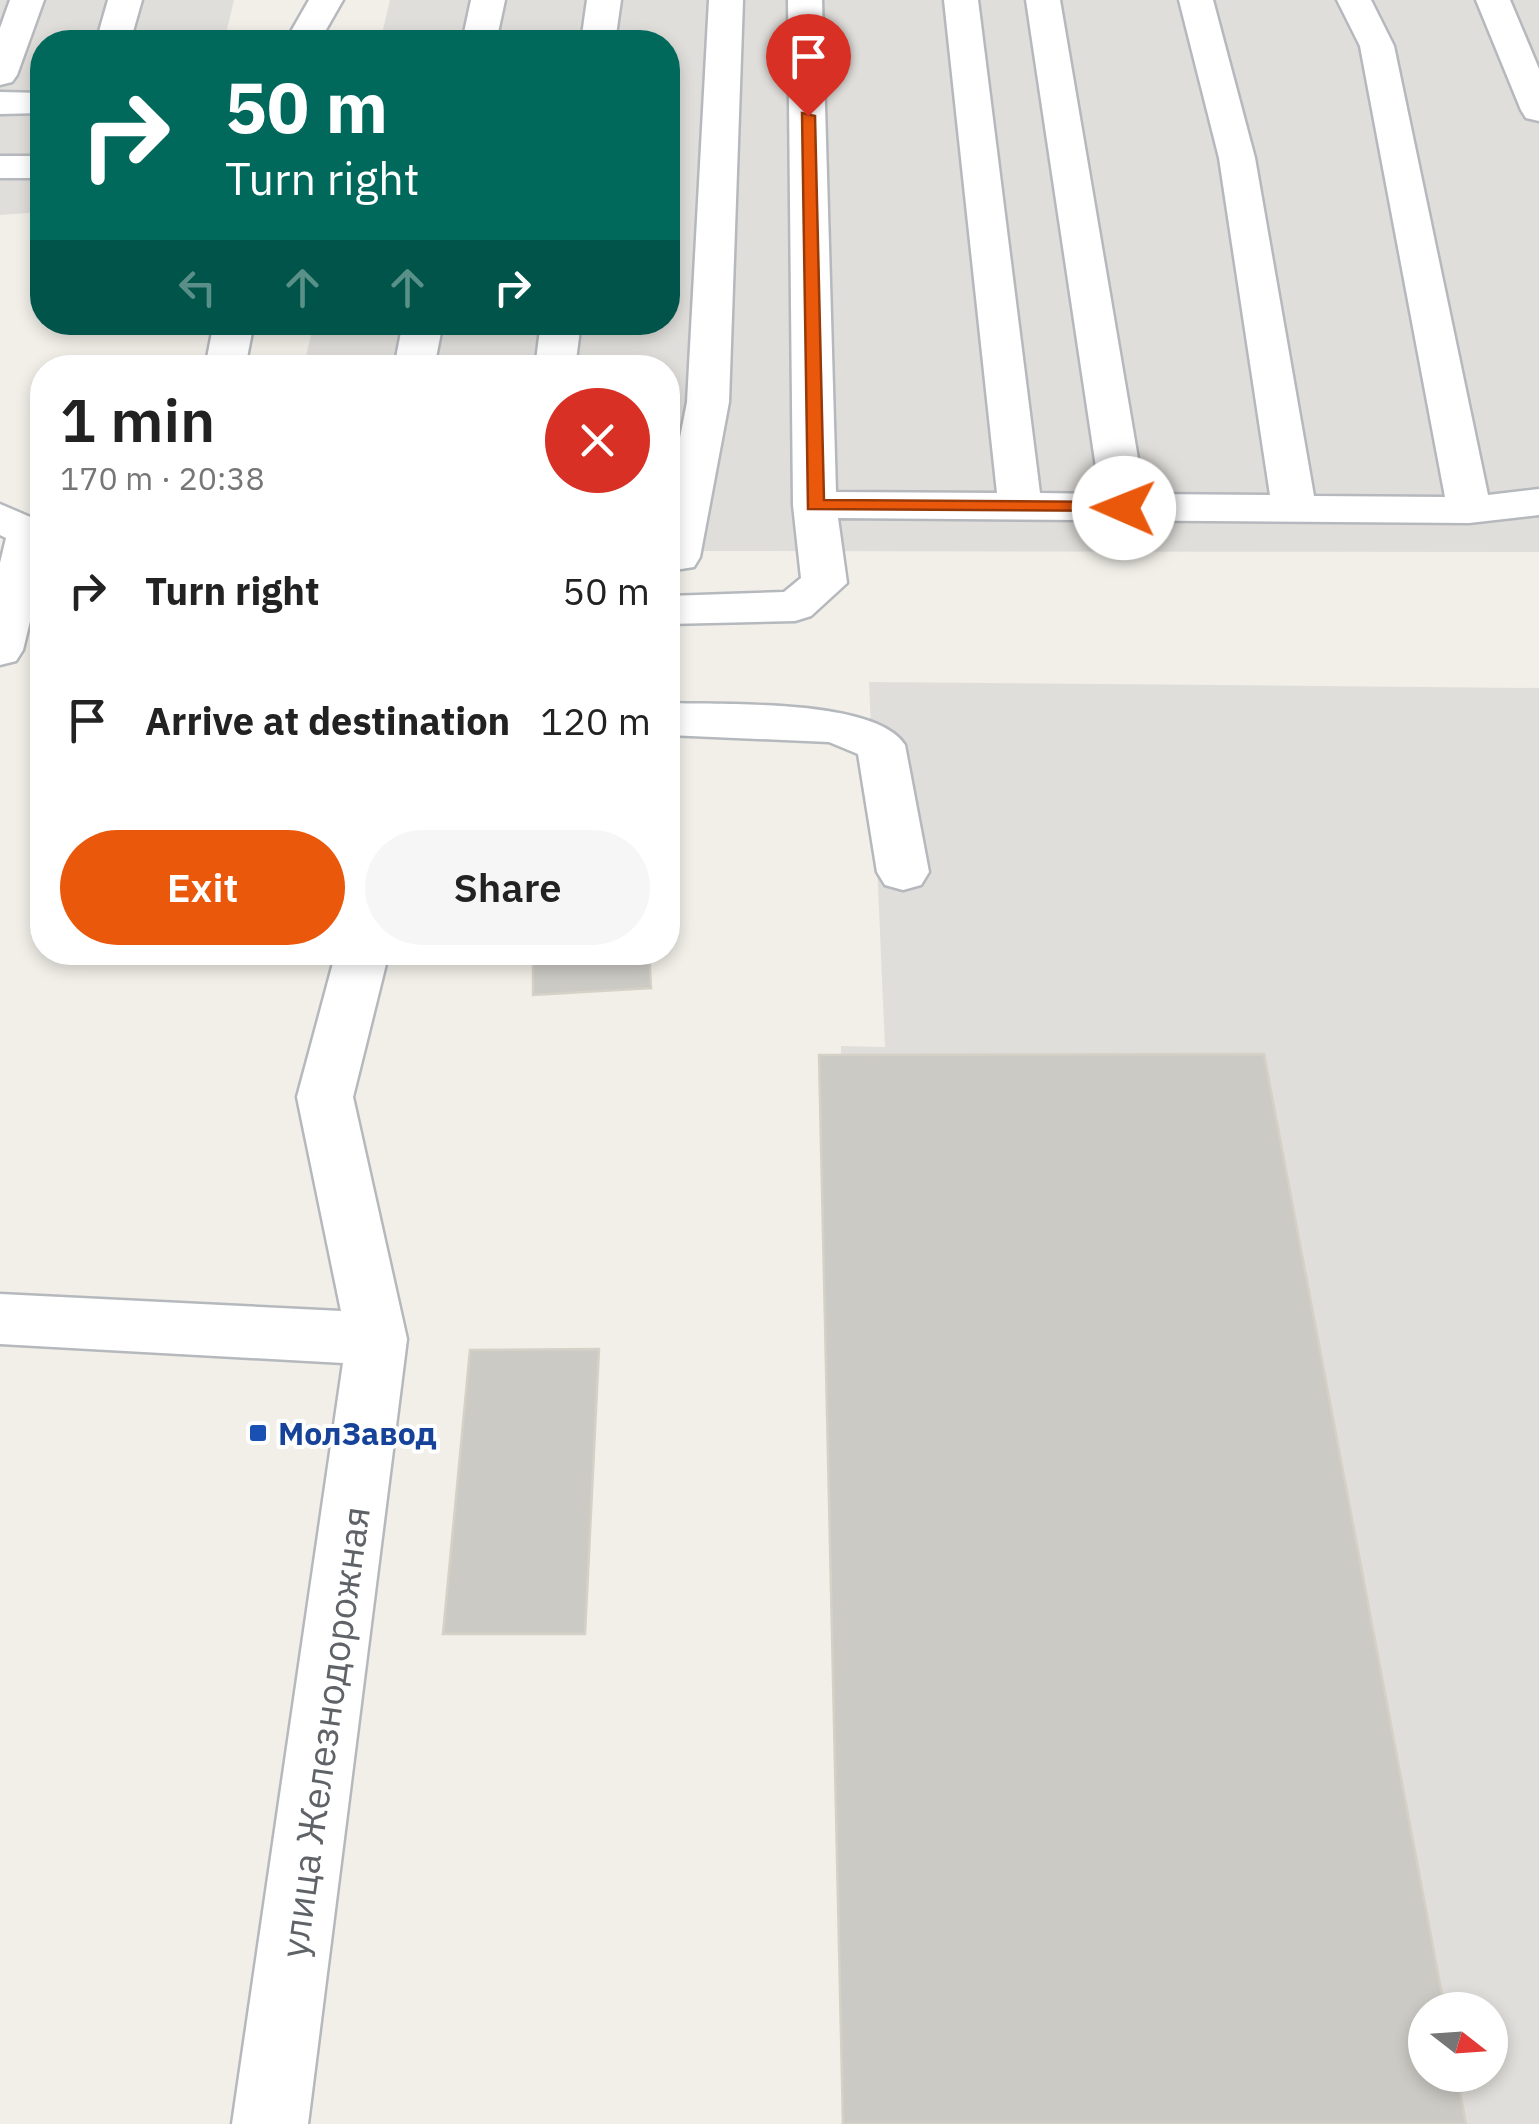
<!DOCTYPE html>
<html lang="en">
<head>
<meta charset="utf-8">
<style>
  :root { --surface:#fff; --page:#f6f6f6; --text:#222; --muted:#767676; --accent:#ea580c }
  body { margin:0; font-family:"IBM Plex Sans",sans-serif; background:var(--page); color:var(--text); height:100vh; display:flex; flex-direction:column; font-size:38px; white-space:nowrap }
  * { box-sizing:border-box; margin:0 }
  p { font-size:32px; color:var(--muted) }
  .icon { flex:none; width:55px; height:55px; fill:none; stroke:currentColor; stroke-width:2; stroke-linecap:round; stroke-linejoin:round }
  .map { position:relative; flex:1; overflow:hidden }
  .side { position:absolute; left:30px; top:355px; width:650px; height:610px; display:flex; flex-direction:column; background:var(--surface); border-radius:40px; box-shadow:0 5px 15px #0003 }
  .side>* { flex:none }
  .hud { position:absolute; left:30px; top:30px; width:650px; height:305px; border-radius:40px; box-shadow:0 5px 15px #0003; background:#00695c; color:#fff; overflow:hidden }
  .needle { width:65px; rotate:107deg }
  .tools { position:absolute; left:1408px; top:1992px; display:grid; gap:20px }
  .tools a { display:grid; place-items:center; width:100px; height:100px; border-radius:50%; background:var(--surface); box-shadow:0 5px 15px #0003; font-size:50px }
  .pin { position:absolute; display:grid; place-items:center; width:85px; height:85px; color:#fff; margin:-102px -42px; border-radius:50% 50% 50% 0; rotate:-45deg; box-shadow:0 0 10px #0007 }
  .pin .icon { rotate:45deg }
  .me { position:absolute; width:110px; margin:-55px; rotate:271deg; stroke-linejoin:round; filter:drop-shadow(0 0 8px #0008) }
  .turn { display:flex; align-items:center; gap:35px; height:210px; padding:0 30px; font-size:45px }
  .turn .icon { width:130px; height:130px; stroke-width:2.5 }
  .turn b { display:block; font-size:70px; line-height:85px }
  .lanes { display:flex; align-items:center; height:95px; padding:0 30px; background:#0003; justify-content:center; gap:50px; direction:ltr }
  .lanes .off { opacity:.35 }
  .round { display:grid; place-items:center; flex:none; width:105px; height:105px; border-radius:52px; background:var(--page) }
  .head { display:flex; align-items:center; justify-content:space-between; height:170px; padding:0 30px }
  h1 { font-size:60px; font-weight:600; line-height:75px }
  .action { display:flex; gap:20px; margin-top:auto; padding:20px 30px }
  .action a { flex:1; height:115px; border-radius:60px; background:var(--accent); color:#fff; font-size:40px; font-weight:600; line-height:115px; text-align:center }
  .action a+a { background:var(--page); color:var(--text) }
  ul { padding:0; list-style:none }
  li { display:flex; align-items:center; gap:30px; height:130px; padding:0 30px }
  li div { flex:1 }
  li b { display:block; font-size:38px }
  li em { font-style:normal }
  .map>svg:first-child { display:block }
  .industrial { fill:#e0deda; fill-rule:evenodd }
  .building { fill:#cccac5; stroke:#d6d1c6; stroke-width:2.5 }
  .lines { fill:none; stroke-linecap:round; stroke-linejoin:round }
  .minor-casing { stroke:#b5b8bc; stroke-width:5 }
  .minor { fill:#fff; fill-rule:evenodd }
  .route { fill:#ea580c; stroke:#983908; stroke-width:2.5 }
  .transit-dot { fill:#1a4fb4; stroke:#fff; stroke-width:4 }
  .labels { text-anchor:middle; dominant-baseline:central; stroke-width:8; stroke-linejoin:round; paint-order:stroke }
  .transit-label { font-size:32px; font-weight:bold; fill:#164399; stroke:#fff; text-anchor:start }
  .near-street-label { font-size:38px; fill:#5f6368; stroke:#fff }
</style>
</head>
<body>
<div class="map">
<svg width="1539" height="2124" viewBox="0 0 1539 2124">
  <rect width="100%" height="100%" fill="#f1efe8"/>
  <g class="industrial">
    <polygon points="0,0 234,0 224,42 42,42 42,212 0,215"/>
    <polygon points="390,0 1539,0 1539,552 668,551 668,368 303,368 314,323 668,322 668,42 380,42"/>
    <path d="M869,682L1539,688V2124H938L850,1732L841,1046L885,1047ZM1425,2010H1490V2075H1425Z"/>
  </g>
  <g class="building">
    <polygon points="533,952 649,952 651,988 533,995"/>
    <polygon points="1264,1054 1445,2010 1425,2010 1425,2075 1457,2075 1466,2124 843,2124 819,1055"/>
    <polygon points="599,1349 585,1634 443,1634 470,1350"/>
  </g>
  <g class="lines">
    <defs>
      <g id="minor">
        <polygon points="10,0 44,0 17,75 12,82 0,85 0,28"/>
        <polygon points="108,0 142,0 130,42 96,42"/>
        <polygon points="309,0 343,0 319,42 285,42"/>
        <polygon points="471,0 505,0 496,42 462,42"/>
        <polygon points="587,0 621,0 615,42 581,42"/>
        <polygon points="709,0 743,0 729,402 700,557 694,567 668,571 668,499 687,402"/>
        <polygon points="788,0 822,0 836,492 997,493 944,0 978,0 1040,493 1100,494 1026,0 1060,0 1144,494 1270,495 1219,158 1179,0 1213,0 1255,158 1314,496 1445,497 1360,46 1337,0 1371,0 1394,46 1488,495 1539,489 1539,515 1469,523 838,518 847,583 811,616 795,621 668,624 668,596 784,592 801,578 793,505"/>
        <polygon points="1476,0 1510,0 1539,69 1539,121 1526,118 1521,110"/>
        <polygon points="0,92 42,93 42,113 0,114"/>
        <rect x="0" y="156" width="42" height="22"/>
        <polygon points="214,322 254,322 245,368 205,368"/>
        <polygon points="403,322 443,322 434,368 394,368"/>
        <polygon points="541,322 581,322 575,368 535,368"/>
        <polygon points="0,504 42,522 42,572 23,650 16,661 0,665 0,563 6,538 0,535"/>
        <path d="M668,703C722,705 876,698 905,745L929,872L921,885L903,890L885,885L877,872L858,754L829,742L668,735Z"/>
        <polygon points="336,952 389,952 353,1097 407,1339 308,2124 232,2124 343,1363 0,1344 0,1294 341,1311 297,1097"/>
      </g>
    </defs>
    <use href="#minor" class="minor-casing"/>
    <use href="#minor" class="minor"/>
  </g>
  <polygon class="route" points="802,113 815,116 824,500 1124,502 1130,504 1130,511 808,509"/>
  <rect class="transit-dot" x="248" y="1423" width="20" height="20" rx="5"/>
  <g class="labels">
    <g class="transit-label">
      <text x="278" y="1433">МолЗавод</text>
    </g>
    <g class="near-street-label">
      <text transform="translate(324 1732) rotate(-82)">улица Железнодорожная</text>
    </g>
  </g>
</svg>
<div class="tools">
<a><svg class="needle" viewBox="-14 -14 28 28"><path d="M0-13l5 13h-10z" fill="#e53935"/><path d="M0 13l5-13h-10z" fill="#767676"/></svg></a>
</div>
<div class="pin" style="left:808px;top:116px;background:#d93025"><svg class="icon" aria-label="arrive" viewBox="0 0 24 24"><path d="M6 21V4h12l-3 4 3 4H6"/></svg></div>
<svg class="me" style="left:1124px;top:508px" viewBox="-20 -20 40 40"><circle r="19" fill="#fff"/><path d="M0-13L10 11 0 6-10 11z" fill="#ea580c"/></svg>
<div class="hud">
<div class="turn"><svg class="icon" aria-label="right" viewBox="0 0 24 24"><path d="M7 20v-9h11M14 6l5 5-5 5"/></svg><div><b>50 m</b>Turn right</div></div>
<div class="lanes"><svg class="icon off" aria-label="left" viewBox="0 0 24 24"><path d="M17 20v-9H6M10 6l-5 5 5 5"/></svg><svg class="icon off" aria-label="ahead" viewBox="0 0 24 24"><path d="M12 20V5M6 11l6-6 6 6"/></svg><svg class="icon off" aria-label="ahead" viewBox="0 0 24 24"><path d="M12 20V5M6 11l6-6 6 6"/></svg><svg class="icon" aria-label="right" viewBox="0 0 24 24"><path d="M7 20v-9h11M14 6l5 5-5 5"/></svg></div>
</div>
<section class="side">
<div class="head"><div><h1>1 min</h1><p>170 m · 20:38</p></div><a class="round" style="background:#d93025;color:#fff"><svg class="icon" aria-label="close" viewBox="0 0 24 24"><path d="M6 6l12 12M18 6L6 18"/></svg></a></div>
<ul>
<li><svg class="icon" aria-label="right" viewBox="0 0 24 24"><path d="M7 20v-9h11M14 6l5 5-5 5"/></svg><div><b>Turn right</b></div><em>50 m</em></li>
<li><svg class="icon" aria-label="arrive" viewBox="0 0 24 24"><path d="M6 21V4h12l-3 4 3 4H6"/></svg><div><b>Arrive at destination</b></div><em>120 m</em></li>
</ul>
<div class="action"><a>Exit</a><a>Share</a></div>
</section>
</div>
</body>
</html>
